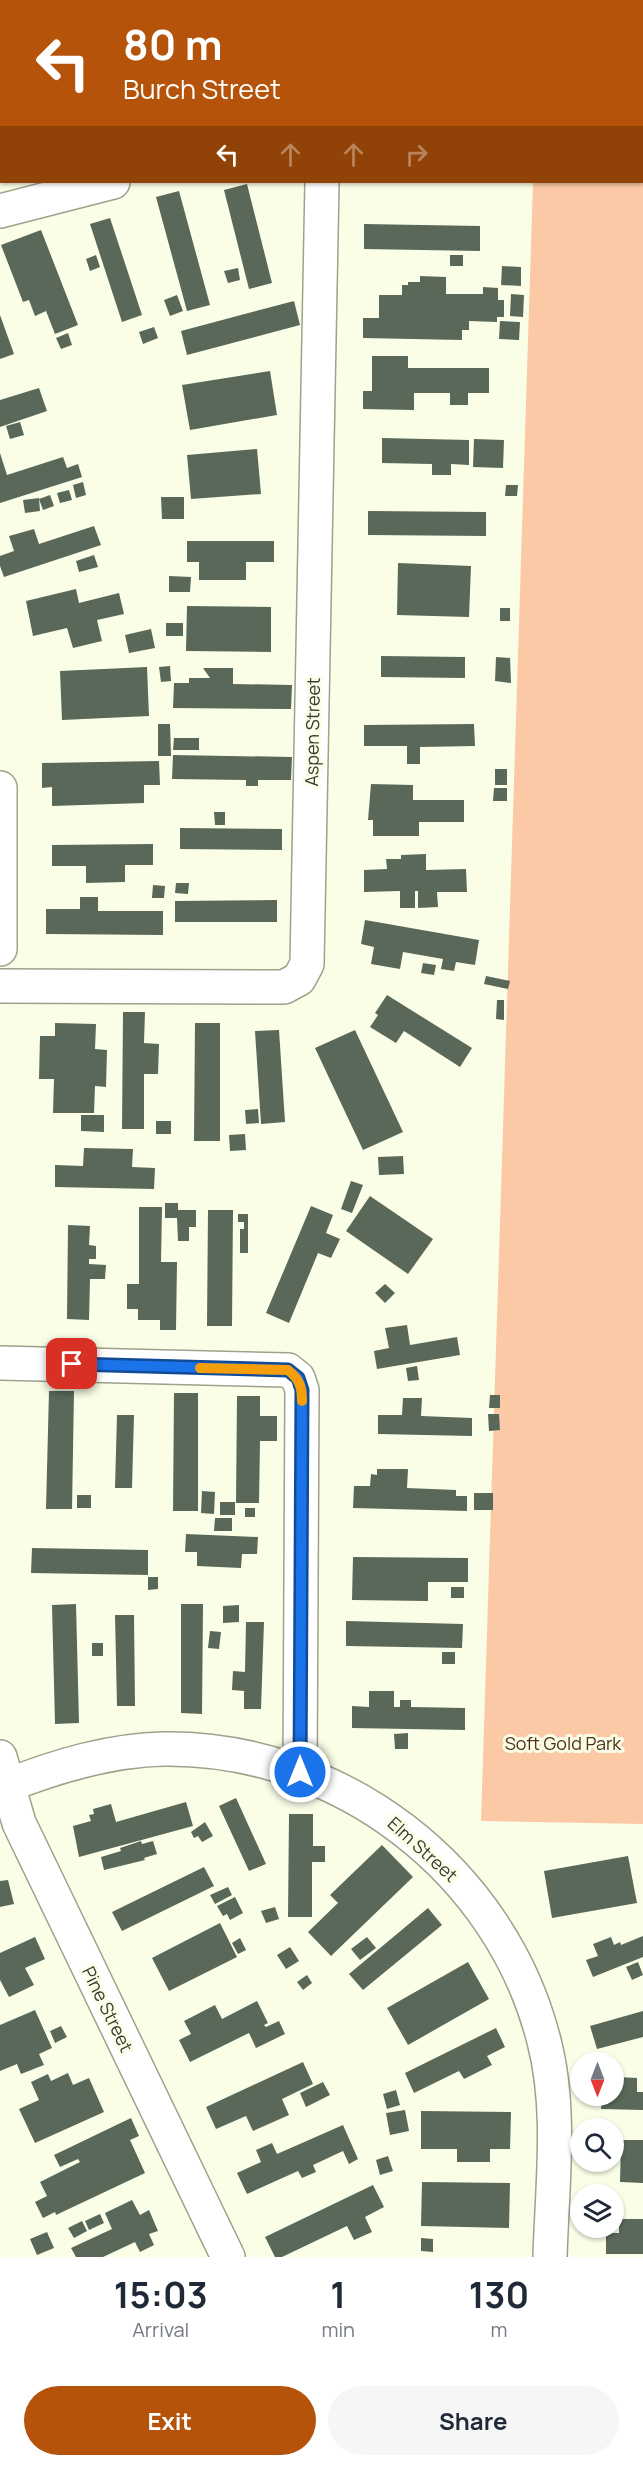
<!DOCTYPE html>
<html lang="en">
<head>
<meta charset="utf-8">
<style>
  :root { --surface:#fff; --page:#f6f6f7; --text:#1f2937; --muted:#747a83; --accent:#b45309 }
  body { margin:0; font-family:Manrope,sans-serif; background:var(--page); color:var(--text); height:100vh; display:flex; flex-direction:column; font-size:22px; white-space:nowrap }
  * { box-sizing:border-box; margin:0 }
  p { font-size:20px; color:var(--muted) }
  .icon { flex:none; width:33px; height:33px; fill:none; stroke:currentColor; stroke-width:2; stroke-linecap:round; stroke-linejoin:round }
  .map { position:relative; height:2257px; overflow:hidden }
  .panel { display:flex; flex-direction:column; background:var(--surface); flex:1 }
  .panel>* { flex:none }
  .guide { position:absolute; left:0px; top:0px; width:644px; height:183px; box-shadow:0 2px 4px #0004; background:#b45309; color:#fff; overflow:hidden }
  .needle { width:39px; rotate:180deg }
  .fabs { position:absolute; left:570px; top:2052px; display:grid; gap:12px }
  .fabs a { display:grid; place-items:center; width:54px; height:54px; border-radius:50%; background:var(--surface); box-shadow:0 2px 4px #0004; font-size:30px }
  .pin { position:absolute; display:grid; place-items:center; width:51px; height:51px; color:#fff; margin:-26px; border-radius:12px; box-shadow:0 3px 9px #0006 }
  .me { position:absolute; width:66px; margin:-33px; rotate:0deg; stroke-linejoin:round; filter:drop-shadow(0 0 4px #0008) }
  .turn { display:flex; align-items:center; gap:21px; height:126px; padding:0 24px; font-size:27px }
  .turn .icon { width:78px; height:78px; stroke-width:2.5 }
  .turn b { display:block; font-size:42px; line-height:51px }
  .lanes { display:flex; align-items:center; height:57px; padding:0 24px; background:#0003; justify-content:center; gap:30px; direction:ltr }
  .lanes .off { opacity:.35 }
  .eta { display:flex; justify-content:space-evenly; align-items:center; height:102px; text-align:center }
  .eta b { font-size:36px; font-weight:700; line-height:42px }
  .action { display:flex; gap:12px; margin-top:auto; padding:12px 24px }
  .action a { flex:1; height:69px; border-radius:36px; background:var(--accent); color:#fff; font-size:24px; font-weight:700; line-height:69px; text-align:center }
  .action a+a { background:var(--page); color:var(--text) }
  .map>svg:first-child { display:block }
  .green { fill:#fbc9a5 }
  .building { fill:#596859 }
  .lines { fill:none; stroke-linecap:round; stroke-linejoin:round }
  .minor-casing { stroke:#9ea28c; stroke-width:36 }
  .minor { stroke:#fff; stroke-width:33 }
  .route-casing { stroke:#114b97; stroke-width:15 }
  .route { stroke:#1a73e8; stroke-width:10 }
  .slow { stroke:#f59e0b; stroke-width:10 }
  .labels { text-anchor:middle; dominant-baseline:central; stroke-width:6; stroke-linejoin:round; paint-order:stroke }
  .street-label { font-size:18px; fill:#383a31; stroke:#fafee7 }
  .park-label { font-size:18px; fill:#4e2f18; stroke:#fafee7 }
</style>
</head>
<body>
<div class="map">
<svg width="643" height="2257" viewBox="0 0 643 2257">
  <rect width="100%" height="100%" fill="#fafee7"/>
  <polygon class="green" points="538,0 643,0 643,1824 481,1821 533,182 642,182 642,2"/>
  <g class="building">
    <polygon points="247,184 272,283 249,289 224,190"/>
    <polygon points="179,191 210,305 187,311 156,197"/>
    <polygon points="110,218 142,315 122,322 90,224"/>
    <polygon points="364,224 480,226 480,251 364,249"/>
    <polygon points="41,230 78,325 55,334 46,311 35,316 29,300 23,302 1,245"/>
    <polygon points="96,255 100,267 90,271 86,259"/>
    <rect x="450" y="255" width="13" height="11"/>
    <polygon points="502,266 521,267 521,286 501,285"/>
    <polygon points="238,268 240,280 228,283 224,271"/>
    <polygon points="420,276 446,277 446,294 483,294 483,287 498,288 498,300 504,300 504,317 497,317 497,322 469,321 469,330 462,330 462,340 363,338 363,318 379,318 379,295 402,295 402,285 408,285 408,282 420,282"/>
    <polygon points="511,294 524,295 523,317 510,316"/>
    <polygon points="177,295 183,311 170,316 164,300"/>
    <polygon points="294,301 300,325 187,355 181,331"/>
    <polygon points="0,315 14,354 0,359"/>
    <polygon points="500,321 520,322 519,340 499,339"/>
    <polygon points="154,327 158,338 143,344 139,332"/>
    <polygon points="68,333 72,345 61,349 56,338"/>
    <polygon points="372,356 408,356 408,368 489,368 489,393 468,393 468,405 450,405 450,393 414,393 414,410 363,409 363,391 372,391"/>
    <polygon points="270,371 277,415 190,430 182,385"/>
    <polygon points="39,388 47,411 0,427 0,400"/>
    <polygon points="20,422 24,435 10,439 6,426"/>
    <polygon points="382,438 469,440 469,465 451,464 451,475 432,475 432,464 382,463"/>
    <polygon points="474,439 504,440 503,468 473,467"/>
    <polygon points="257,449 261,494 191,499 187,455"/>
    <polygon points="0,453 7,475 63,457 67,468 78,464 82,477 0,503"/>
    <polygon points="83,482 86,495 76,498 73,485"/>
    <polygon points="506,485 518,485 517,496 505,496"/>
    <polygon points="69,490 72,500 60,503 57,493"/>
    <polygon points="50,495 54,506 43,510 39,499"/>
    <polygon points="161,497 184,497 184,519 162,519"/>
    <polygon points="39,498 40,511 25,513 23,500"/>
    <polygon points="368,511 486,512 486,536 368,535"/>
    <polygon points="94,526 101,545 4,577 0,566 0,556 14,551 9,536 34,529 39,544"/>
    <polygon points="187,541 274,541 274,562 246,562 246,580 199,580 199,562 187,562"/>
    <polygon points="94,555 98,567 79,572 76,561"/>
    <polygon points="398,563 471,566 469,617 397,615"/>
    <polygon points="169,576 191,577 190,592 169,592"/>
    <polygon points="76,589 79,603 119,593 124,614 97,620 102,641 73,648 67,628 33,636 26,601"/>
    <polygon points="187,606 271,607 271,652 186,651"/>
    <rect x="500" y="608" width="10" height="13"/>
    <rect x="166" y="623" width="17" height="13"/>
    <polygon points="151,629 155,648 129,653 125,635"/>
    <polygon points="381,656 465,657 465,678 381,677"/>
    <polygon points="496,657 510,658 511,683 495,681"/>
    <polygon points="170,666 171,681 161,682 159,667"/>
    <polygon points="147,667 149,716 62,720 60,671"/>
    <polygon points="203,668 233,668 233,684 292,685 291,709 173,708 174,683 189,683 189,678 210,678"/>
    <polygon points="158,724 170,724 171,756 158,756"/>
    <polygon points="474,724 475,746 420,747 420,764 407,764 407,746 364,746 364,725"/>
    <polygon points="174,738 199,738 199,750 173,750"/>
    <polygon points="173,755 292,757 291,780 258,780 258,786 246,786 246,780 172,779"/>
    <polygon points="159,761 160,785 144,785 144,803 52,806 52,787 42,788 42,763"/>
    <rect x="495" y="769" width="12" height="16"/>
    <polygon points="371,784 413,785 413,800 464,800 464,822 419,822 419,836 373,836 373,820 368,820"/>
    <polygon points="494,788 507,788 507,801 493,801"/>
    <polygon points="214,812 225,812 225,825 215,825"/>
    <polygon points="180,828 282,829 282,850 180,849"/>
    <polygon points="153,844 153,865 125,865 125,882 86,883 86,866 52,866 52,845"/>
    <polygon points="426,854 426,870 466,869 467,892 437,892 438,907 418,908 418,891 415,891 415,908 400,908 400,891 364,892 364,870 387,869 386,859 401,859 401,855"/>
    <polygon points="176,883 189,883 188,894 175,893"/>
    <polygon points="153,885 165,886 164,898 152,898"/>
    <polygon points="80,897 98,897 98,911 163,911 163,935 46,934 46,909 80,909"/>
    <polygon points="277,900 277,922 175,922 175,901"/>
    <polygon points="365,920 479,940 475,965 456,962 454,971 441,969 443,959 403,952 400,969 371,964 374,947 361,944"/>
    <polygon points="423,963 436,965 434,975 421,973"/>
    <polygon points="486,976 510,981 508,989 484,984"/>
    <polygon points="387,995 472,1048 460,1067 404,1031 396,1043 370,1027 378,1015 375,1013"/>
    <polygon points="497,1000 504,1000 504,1020 496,1019"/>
    <polygon points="123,1012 145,1012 144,1043 159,1044 158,1074 144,1074 144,1129 122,1129"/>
    <polygon points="55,1023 96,1024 95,1049 107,1050 106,1087 95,1086 94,1113 53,1113 54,1079 39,1079 40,1036 55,1036"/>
    <polygon points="195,1023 220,1023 220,1141 194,1141"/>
    <polygon points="279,1030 285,1122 261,1124 255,1031"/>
    <polygon points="355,1030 403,1132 363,1150 315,1048"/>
    <polygon points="258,1109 259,1123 246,1124 245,1110"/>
    <polygon points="81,1115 104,1115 104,1132 81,1131"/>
    <rect x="156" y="1121" width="15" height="13"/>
    <polygon points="245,1134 246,1150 230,1151 229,1135"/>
    <polygon points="84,1148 133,1149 132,1167 155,1168 154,1189 55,1187 55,1165 83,1166"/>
    <polygon points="403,1156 404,1174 379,1175 378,1157"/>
    <polygon points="351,1181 363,1185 352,1213 341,1209"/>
    <polygon points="370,1196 433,1239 408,1274 346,1231"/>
    <polygon points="165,1203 178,1203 178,1210 196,1210 196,1227 189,1227 189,1241 178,1241 177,1218 165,1218"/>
    <polygon points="311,1206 333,1215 326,1233 340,1239 331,1258 318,1253 289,1323 266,1313"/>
    <polygon points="139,1207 162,1207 161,1262 177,1262 176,1330 160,1330 160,1320 138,1320 138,1309 127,1309 127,1284 139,1284"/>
    <polygon points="208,1210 233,1210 232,1326 207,1326"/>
    <polygon points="238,1214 248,1214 248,1253 240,1253 240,1229 244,1229 244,1222 238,1222"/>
    <polygon points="68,1225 90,1226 89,1245 96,1246 96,1259 89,1259 89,1264 106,1265 105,1279 90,1279 89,1320 67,1319"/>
    <polygon points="385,1284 395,1293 385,1303 375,1293"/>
    <polygon points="407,1325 410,1345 457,1337 460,1355 377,1369 374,1351 389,1348 385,1328"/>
    <polygon points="417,1366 419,1380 408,1381 406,1368"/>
    <polygon points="49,1391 74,1391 72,1509 46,1509"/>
    <polygon points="174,1393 198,1393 198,1511 173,1511"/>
    <polygon points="490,1395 500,1395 500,1408 489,1408"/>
    <polygon points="237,1396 260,1396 260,1416 277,1416 277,1441 260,1441 259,1503 236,1503"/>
    <polygon points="403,1398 422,1398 421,1416 472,1418 472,1436 378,1434 378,1415 402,1415"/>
    <polygon points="488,1414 499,1414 500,1430 489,1431"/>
    <polygon points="117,1415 134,1415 132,1488 115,1488"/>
    <polygon points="377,1469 408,1469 407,1488 456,1490 456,1496 467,1496 467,1511 353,1508 354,1486 370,1486 371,1474 377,1475"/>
    <polygon points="202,1491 215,1492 214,1514 201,1513"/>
    <rect x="474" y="1493" width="19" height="17"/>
    <rect x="77" y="1495" width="14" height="13"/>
    <rect x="220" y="1502" width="15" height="13"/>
    <rect x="245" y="1508" width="10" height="9"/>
    <polygon points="215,1518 232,1518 232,1531 214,1531"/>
    <polygon points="186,1534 258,1537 257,1554 242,1554 241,1568 197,1566 197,1552 185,1552"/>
    <polygon points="32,1548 148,1550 148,1575 31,1573"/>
    <polygon points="353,1557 468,1558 468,1582 428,1582 428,1601 352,1600"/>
    <polygon points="148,1577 158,1577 158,1589 148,1590"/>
    <rect x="451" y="1587" width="13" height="11"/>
    <polygon points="76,1604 79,1723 55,1724 52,1605"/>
    <polygon points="181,1604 203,1604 202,1714 181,1713"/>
    <polygon points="239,1605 239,1622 223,1623 223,1606"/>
    <polygon points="115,1615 134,1615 135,1706 117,1706"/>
    <polygon points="346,1621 463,1624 462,1648 346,1646"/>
    <polygon points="246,1622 264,1622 261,1709 244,1709 244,1691 232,1690 233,1671 245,1672"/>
    <polygon points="210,1631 221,1632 219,1649 208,1648"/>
    <rect x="92" y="1643" width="11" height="13"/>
    <rect x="442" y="1652" width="13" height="12"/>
    <polygon points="369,1691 394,1691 394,1707 400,1707 400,1700 411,1700 411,1707 465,1708 465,1730 352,1728 352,1706 369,1707"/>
    <polygon points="408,1733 408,1749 395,1749 394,1734"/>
    <polygon points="236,1798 266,1864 249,1871 219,1806"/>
    <polygon points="186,1802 193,1826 79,1857 73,1826 91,1821 89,1815 94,1814 93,1809 111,1804 116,1822"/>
    <polygon points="289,1814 313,1814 313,1846 325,1846 325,1862 312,1862 312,1917 288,1917"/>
    <polygon points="205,1822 213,1836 202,1842 198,1836 194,1838 191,1832"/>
    <polygon points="141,1841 142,1844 153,1841 157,1854 144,1858 145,1860 104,1870 101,1857 121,1851 120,1848"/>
    <polygon points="382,1845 413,1877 331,1956 308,1932 338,1903 330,1895"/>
    <polygon points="628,1856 637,1903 552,1918 544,1871"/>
    <polygon points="204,1867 214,1886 122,1931 112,1912"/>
    <polygon points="8,1880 14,1904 0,1907 0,1881"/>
    <polygon points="228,1887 232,1895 215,1904 210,1895"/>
    <polygon points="235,1897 243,1913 230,1920 227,1914 223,1916 217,1906"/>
    <polygon points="275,1907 279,1919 266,1923 261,1911"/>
    <polygon points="428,1908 442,1925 363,1990 349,1974"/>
    <polygon points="220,1923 237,1957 169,1991 152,1958"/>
    <polygon points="643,1936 643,1957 593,1977 586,1960 598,1956 593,1944 611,1937 614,1945 620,1942 621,1945"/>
    <polygon points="35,1937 45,1959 25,1968 34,1985 9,1997 0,1980 0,1953"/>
    <polygon points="367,1937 376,1948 360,1960 351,1949"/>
    <polygon points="240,1938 246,1950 238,1954 232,1943"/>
    <polygon points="290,1947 299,1961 286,1969 277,1955"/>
    <polygon points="468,1962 489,1999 408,2045 387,2008"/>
    <polygon points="638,1962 643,1975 632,1980 626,1967"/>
    <polygon points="307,1975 312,1983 303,1990 297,1982"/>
    <polygon points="257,2001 268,2023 264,2025 266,2027 279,2021 285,2034 256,2048 249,2033 190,2062 179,2040 191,2034 184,2021 215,2005 222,2019"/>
    <polygon points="35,2010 52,2048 39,2054 44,2065 21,2074 17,2064 0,2071 0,2025"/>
    <polygon points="643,2011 643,2037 597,2049 590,2026"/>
    <polygon points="61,2026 67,2037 55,2043 50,2031"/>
    <polygon points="496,2028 505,2047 487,2056 492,2065 464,2079 459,2071 414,2093 405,2073"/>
    <polygon points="303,2062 313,2084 282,2099 289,2115 253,2131 246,2116 216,2129 206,2107"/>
    <polygon points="68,2073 73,2085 89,2078 104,2112 35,2143 19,2109 39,2100 31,2082 48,2074 51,2081"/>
    <polygon points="618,2077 637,2078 637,2092 643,2092 643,2110 601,2109 602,2096 614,2096 614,2090 618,2090"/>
    <polygon points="323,2082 330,2095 306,2107 300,2093"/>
    <polygon points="396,2090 400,2105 387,2109 383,2094"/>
    <polygon points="405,2110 409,2131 390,2135 386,2113"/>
    <polygon points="421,2111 511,2112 510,2149 490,2149 490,2162 457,2162 457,2149 421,2149"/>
    <polygon points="131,2118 139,2136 130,2140 145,2173 56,2215 55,2212 43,2218 35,2202 47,2196 40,2182 80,2162 78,2159 60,2167 54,2155"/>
    <polygon points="343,2125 358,2159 349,2164 343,2151 313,2165 316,2172 302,2178 298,2171 247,2194 237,2173 261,2162 256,2150 272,2143 277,2154"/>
    <polygon points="621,2140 643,2140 643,2183 620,2182"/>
    <polygon points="388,2156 393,2171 380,2175 376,2160"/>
    <polygon points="422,2182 510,2183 509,2228 421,2226"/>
    <polygon points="373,2185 384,2207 365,2217 372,2232 354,2240 347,2226 282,2257 275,2257 265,2237"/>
    <polygon points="132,2200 140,2215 149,2210 158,2231 149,2234 154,2245 140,2252 135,2242 103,2257 76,2257 71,2248 112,2229 105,2213"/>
    <polygon points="100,2214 104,2223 89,2230 85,2221"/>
    <polygon points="619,2219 643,2219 643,2254 606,2254 606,2233 619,2233"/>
    <polygon points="82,2221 87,2231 74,2238 68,2228"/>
    <polygon points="47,2232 54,2248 37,2255 30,2239"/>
    <polygon points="421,2238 433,2239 433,2252 421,2251"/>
  </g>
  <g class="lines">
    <defs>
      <g id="minor">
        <polyline points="0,211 113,182"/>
        <polyline points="0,788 0,949"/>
        <polyline points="0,986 284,987 299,979 307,964 322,182"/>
        <polyline points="0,1363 288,1370 298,1378 302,1390 300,1772"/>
        <polyline points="0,1757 19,1823 228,2257"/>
        <path d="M6,1786C57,1766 110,1750 164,1749C340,1747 501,1870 544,2041C562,2110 552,2186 550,2257"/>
      </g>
    </defs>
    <use href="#minor" class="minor-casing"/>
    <use href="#minor" class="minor"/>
  </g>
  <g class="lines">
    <defs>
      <polyline id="route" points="72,1364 288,1370 298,1378 302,1390 300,1772"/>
    </defs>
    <use href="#route" class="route-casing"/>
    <use href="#route" class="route"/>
    <path class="slow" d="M200,1368L288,1370C299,1379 302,1386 302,1401"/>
  </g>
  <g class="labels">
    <g class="street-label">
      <text transform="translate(312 732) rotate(-89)">Aspen Street</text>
      <text transform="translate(423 1849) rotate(42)">Elm Street</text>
      <text transform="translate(108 2009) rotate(64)">Pine Street</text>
    </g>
    <g class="park-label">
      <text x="563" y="1743">Soft Gold Park</text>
    </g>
  </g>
</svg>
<div class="fabs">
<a><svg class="needle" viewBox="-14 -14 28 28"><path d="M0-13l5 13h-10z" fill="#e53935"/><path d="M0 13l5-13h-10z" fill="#747a83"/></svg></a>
<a><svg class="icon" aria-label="search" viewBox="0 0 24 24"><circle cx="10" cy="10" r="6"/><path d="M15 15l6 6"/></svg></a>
<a><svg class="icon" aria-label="layers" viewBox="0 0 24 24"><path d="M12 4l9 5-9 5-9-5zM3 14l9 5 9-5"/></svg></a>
</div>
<div class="pin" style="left:72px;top:1364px;background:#d93025"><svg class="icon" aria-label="arrive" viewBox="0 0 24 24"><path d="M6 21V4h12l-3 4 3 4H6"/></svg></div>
<svg class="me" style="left:300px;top:1772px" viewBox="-20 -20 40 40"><circle r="17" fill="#1a73e8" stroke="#fff" stroke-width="3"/><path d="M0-11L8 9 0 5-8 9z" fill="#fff"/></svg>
<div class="guide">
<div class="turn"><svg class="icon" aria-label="left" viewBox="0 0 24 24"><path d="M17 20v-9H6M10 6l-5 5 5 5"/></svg><div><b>80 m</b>Burch Street</div></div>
<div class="lanes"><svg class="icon" aria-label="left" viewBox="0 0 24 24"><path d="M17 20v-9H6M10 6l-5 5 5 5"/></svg><svg class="icon off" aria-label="ahead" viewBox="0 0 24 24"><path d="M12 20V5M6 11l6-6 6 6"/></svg><svg class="icon off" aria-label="ahead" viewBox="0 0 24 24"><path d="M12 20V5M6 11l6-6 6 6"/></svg><svg class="icon off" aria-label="right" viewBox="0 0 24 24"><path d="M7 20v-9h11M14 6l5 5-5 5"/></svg></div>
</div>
</div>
<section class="panel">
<div class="eta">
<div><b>15:03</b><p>Arrival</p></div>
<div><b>1</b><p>min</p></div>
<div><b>130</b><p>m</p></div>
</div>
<div class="action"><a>Exit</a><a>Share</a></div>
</section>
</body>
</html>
